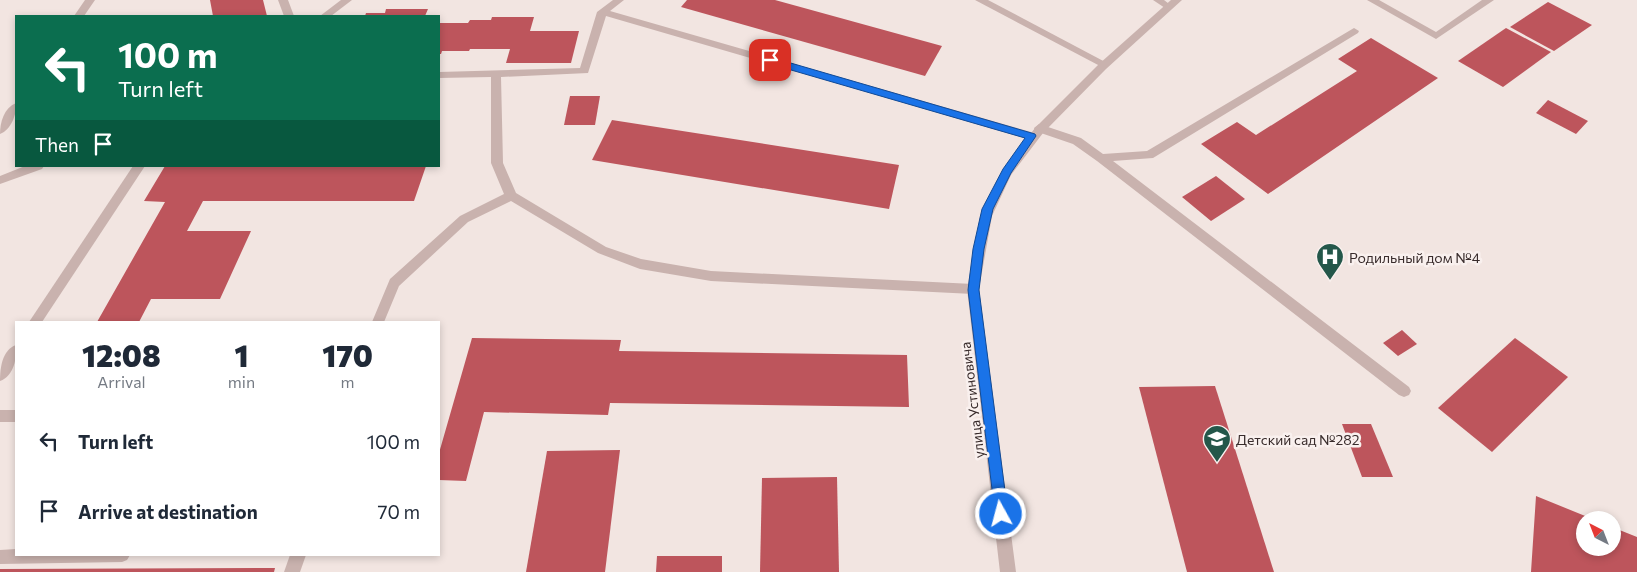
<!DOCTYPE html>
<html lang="en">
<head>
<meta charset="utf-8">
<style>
  :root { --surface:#fff; --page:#f6f6f7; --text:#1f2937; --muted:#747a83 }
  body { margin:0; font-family:Commissioner,sans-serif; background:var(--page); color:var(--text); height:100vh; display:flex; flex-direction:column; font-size:19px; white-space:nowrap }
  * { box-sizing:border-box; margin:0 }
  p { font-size:16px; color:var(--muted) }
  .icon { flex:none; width:28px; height:28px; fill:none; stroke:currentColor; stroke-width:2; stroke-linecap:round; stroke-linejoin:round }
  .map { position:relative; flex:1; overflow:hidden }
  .details { position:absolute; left:15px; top:321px; width:425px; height:235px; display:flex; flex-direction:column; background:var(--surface); border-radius:0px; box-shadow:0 2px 8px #0003 }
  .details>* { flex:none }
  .banner { position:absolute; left:15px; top:15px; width:425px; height:152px; border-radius:0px; box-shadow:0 2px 8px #0003; background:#0b6e4f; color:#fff; overflow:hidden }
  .needle { width:32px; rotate:318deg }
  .controls { position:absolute; left:1576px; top:511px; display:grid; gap:10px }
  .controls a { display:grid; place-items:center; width:45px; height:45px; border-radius:50%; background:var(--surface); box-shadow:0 2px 8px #0003; font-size:25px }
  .pin { position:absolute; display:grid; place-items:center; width:42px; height:42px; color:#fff; margin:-21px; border-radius:10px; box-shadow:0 2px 8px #0006 }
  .me { position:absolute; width:55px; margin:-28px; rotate:353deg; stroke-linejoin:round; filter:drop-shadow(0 0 4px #0008) }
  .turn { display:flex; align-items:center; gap:18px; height:105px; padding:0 20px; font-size:22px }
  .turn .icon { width:65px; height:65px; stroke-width:2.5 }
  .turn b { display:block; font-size:35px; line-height:42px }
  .then { display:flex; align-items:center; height:48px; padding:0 20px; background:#0003; gap:10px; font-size:19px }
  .eta { display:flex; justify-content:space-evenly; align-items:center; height:85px; text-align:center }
  .eta b { font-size:30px; font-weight:800; line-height:35px }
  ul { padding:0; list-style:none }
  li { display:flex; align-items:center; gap:15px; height:70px; padding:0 20px }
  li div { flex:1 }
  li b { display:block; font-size:19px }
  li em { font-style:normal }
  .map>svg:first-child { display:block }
  .building { fill:#bd555c }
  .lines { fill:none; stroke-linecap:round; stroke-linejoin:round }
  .service { fill:#c9b2ae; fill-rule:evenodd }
  .minor { fill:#c9b2ae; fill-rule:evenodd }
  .route { fill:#1a73e8; stroke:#114b97 }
  .labels { text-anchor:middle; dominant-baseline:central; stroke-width:5; stroke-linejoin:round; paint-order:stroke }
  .poi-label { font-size:14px; fill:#392c2c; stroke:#f9f0ee; text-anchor:start }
  .street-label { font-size:14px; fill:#392c2c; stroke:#f9f0ee }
</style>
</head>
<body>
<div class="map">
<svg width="1637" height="572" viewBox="0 0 1637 572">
  <rect width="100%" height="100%" fill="#f2e5e1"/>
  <g class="building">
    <polygon points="210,0 263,0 267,16 213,16"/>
    <polygon points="687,0 775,0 942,46 925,76 681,7"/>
    <polygon points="1548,2 1592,25 1554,51 1510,27"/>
    <polygon points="386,9 428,9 425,16 365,16 366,13 385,13"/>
    <polygon points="492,17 534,17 530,31 579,31 571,63 506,63 510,49 470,49 469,51 442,51 441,54 439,54 439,23 468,23 470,20 491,20"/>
    <polygon points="1506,28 1551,52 1503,87 1458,61"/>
    <polygon points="1371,38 1438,78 1268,194 1201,144 1237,122 1256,135 1357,71 1338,59"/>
    <polygon points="570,96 600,96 595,125 564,125"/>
    <polygon points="1548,100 1588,121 1576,134 1536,113"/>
    <polygon points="612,120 899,165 889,209 592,160"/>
    <polygon points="165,166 426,166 414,201 203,201 187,231 251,231 220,299 151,299 139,322 97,322 165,202 144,201"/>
    <polygon points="1216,176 1245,199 1211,221 1182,197"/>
    <polygon points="1402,330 1417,344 1398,356 1383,343"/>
    <polygon points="472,338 621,340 619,351 907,355 909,407 610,403 608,415 484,412 466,481 439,480 439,453"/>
    <polygon points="1515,338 1568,377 1492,452 1438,408"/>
    <polygon points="1215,386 1274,572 1187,572 1139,387"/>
    <polygon points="1342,424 1371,424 1393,477 1362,477"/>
    <polygon points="620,450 605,572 526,572 547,451"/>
    <polygon points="837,477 839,572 760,572 762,478"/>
    <polygon points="1536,496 1595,520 1585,520 1585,548 1612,548 1612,527 1637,537 1637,572 1531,572"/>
    <polygon points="657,556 722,556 722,572 656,572"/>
    <polygon points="275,568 274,572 0,572 0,569"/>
  </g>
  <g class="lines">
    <g class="service">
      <polygon points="85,0 95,0 84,16 74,16"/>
      <polygon points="278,0 288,0 294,16 284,16"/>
      <polygon points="341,0 352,0 331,16 320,16"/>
      <polygon points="613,0 624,0 610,11 1031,132 1037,136 1031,140 606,16 588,73 501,77 503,163 516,193 606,247 641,259 711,271 973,284 977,285 979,289 977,293 973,294 711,281 640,269 598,253 511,201 468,222 399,286 384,322 372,322 390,279 460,216 504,194 491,163 491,77 439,78 439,72 580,68 597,12"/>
      <polygon points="975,0 988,0 1109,64 1104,67 1100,66"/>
      <polygon points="1153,0 1164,0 1173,7 1168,10"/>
      <polygon points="1367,0 1379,0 1436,32 1482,0 1494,0 1436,39"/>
      <polygon points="1354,28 1359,31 1358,33 1153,158 1113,161 1409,387 1411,391 1409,395 1404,397 1399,395 1097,161 1073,144 1035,131 1034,128 1039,124 1081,138 1103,154 1147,151"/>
      <path d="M16,103C17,114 11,130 0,134C0,122 4,108 16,103Z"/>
      <polygon points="25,166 44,166 42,169 0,184 0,176"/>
      <polygon points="133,166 145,166 42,322 29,322"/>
      <path d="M16,345C17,358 14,376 0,381C0,368 2,350 16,345Z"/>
      <rect x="0" y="410" width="16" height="12"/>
      <polygon points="16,549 16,555 130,555 127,560 122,562 0,564 0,550"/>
      <polygon points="290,555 306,555 300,572 284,572"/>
    </g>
    <polygon class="minor" points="1171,0 1182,0 1106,69 1043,133 1011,175 992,216 979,289 1016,572 1000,572 967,289 980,216 1003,170 1035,128 1099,64"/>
  </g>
  <polygon class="route" points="770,57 1035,134 1036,136 1011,173 993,209 984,249 979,290 1008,514 1006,518 1001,520 996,518 995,514 968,290 973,249 982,209 1003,169 1025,138 767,63 767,58"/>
  <defs>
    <symbol id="hospital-pin" viewBox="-11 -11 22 30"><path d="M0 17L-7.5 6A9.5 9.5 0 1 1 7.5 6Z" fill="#24574a" stroke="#f9f0ee"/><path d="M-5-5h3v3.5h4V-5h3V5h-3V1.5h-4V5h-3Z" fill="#fff"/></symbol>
    <symbol id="school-pin" viewBox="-11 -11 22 30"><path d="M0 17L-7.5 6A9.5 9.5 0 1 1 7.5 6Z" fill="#24574a" stroke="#f9f0ee"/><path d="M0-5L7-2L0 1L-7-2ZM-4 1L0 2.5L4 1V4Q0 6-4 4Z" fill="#fff"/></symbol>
  </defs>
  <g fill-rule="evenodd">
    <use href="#hospital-pin" x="1314" y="241" width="32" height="43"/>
    <use href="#school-pin" x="1201" y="423" width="32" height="43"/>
  </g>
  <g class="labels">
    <g class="poi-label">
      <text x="1349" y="257">Родильный дом №4</text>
      <text x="1236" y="439">Детский сад №282</text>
    </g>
    <g class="street-label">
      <text transform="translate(972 400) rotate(-97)">улица Устиновича</text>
    </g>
  </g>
</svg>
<div class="controls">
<a><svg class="needle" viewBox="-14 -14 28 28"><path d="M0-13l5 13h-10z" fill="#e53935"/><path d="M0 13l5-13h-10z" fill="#747a83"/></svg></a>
</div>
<div class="pin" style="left:770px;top:60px;background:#d93025"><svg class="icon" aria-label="arrive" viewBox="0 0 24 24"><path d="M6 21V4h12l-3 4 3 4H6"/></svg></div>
<svg class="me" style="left:1001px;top:514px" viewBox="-20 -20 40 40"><circle r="17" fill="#1a73e8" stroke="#fff" stroke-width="3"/><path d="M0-11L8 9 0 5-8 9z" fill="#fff"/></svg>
<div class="banner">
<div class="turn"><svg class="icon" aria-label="left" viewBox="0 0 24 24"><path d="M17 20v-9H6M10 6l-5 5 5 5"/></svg><div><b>100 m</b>Turn left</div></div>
<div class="then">Then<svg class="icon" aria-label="arrive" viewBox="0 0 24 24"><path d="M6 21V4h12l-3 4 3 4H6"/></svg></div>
</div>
<section class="details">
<div class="eta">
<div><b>12:08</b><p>Arrival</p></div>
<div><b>1</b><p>min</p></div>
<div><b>170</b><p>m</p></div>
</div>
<ul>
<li><svg class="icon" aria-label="left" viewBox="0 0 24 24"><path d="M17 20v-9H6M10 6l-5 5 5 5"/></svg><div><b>Turn left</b></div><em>100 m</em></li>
<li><svg class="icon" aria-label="arrive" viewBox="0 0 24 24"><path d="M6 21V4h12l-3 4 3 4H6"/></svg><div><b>Arrive at destination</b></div><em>70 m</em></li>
</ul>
</section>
</div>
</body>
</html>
